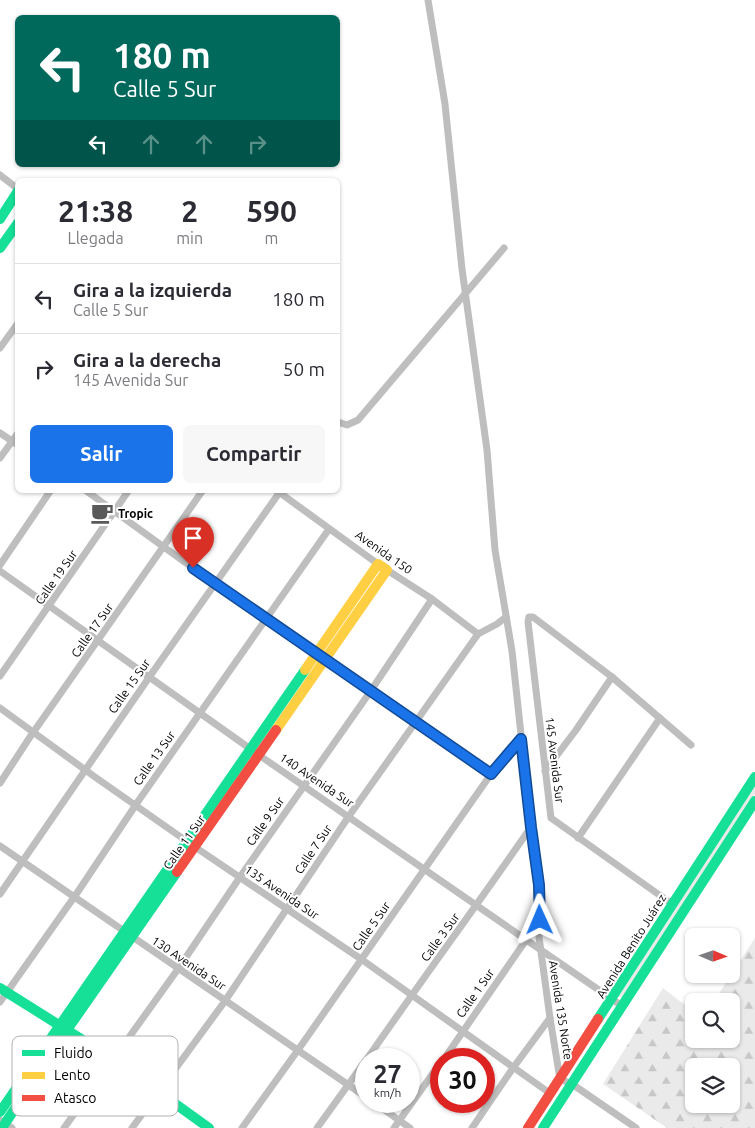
<!DOCTYPE html>
<html lang="es">
<head>
<meta charset="utf-8">
<style>
  :root { --surface:#fff; --page:#f7f7f7; --text:#2b2b33; --muted:#7c7c81; --line:#e1e1e2; --accent:#1a73e8 }
  body { margin:0; font-family:Ubuntu,sans-serif; background:var(--page); color:var(--text); height:100vh; display:flex; flex-direction:column; font-size:19px; white-space:nowrap }
  * { box-sizing:border-box; margin:0 }
  p { font-size:16px; color:var(--muted) }
  .icon { flex:none; width:28px; height:28px; fill:none; stroke:currentColor; stroke-width:2; stroke-linecap:round; stroke-linejoin:round }
  .map { position:relative; flex:1; overflow:hidden }
  .details { position:absolute; left:15px; top:178px; width:325px; height:315px; display:flex; flex-direction:column; background:var(--surface); border-radius:8px; box-shadow:0 1px 4px #0004 }
  .details>* { flex:none }
  .guide { position:absolute; left:15px; top:15px; width:325px; height:152px; border-radius:8px; box-shadow:0 1px 4px #0004; background:#00695c; color:#fff; overflow:hidden }
  .needle { width:32px; rotate:92deg }
  .controls { position:absolute; left:685px; top:928px; display:grid; gap:10px }
  .controls a { display:grid; place-items:center; width:55px; height:55px; border-radius:8px; background:var(--surface); box-shadow:0 1px 4px #0004; font-size:25px }
  .speed { position:absolute; left:355px; top:1048px; display:flex; gap:10px; font-size:25px; font-weight:700; text-align:center }
  .speed>* { display:grid; place-content:center; width:65px; height:65px; border-radius:50%; background:var(--surface); box-shadow:0 1px 4px #0004; line-height:1 }
  .speed small { font-size:12px; font-weight:400 }
  .speed .limit { border:8px solid #d22; background:#fff; color:#111 }
  .pin { position:absolute; display:grid; place-items:center; width:42px; height:42px; color:#fff; margin:-51px -21px; border-radius:50% 50% 50% 0; rotate:-45deg; box-shadow:0 0 5px #0007 }
  .pin .icon { rotate:45deg }
  .me { position:absolute; width:55px; margin:-28px; rotate:359deg; stroke-linejoin:round; filter:drop-shadow(0 0 4px #0008) }
  .turn { display:flex; align-items:center; gap:18px; height:105px; padding:0 15px; font-size:22px }
  .turn .icon { width:65px; height:65px; stroke-width:2.5 }
  .turn b { display:block; font-size:35px; line-height:42px }
  .lanes { display:flex; align-items:center; height:48px; padding:0 15px; background:#0003; justify-content:center; gap:25px; direction:ltr }
  .lanes .off { opacity:.35 }
  .eta { display:flex; justify-content:space-evenly; align-items:center; height:85px; text-align:center }
  .eta b { font-size:30px; font-weight:600; line-height:35px }
  .action { display:flex; gap:10px; margin-top:auto; padding:10px 15px }
  .action a { flex:1; height:58px; border-radius:8px; background:var(--accent); color:#fff; font-size:20px; font-weight:600; line-height:58px; text-align:center }
  .action a+a { background:var(--page); color:var(--text) }
  ul { padding:0; list-style:none }
  li { display:flex; align-items:center; gap:15px; height:70px; padding:0 15px; border-top:1px solid var(--line) }
  li div { flex:1 }
  li b { display:block; font-size:19px }
  li em { font-style:normal }
  .map>svg:first-child { display:block }
  .grass { fill:#eaeaea }
  .forest { fill:url(#forest-firs); fill-rule:evenodd }
  .lines { fill:none; stroke-linecap:round; stroke-linejoin:round }
  .street { stroke:#bebebe; stroke-width:7 }
  .fast { stroke:#16e098; stroke-width:10 }
  .slow { stroke:#ffcf43; stroke-width:10 }
  .jam { stroke:#f24e42; stroke-width:10 }
  .route-casing { stroke:#114b97; stroke-width:12 }
  .route { stroke:#1a73e8; stroke-width:9 }
  .labels { text-anchor:middle; dominant-baseline:central; stroke-width:4; stroke-linejoin:round; paint-order:stroke }
  .poi-label { font-size:12px; font-weight:bold; fill:#000; stroke:#fff; text-anchor:start }
  .street-label { font-size:12px; fill:#000; stroke:#fff }
  .key { fill:#fff; stroke:#b2b2b2; stroke-width:1 }
  .key-label { font-size:14px; fill:#000 }
</style>
</head>
<body>
<div class="map">
<svg width="755" height="1128" viewBox="0 0 755 1128">
  <defs>
    <pattern id="forest-firs" width="22" height="20" patternUnits="userSpaceOnUse" patternTransform="scale(1.25)"><rect width="22" height="20" fill="#eaeaea"/><path d="M5 1l3.5 6h-7zM16 11l3.5 6h-7z" fill="#c7c7c7"/></pattern>
  </defs>
  <rect width="100%" height="100%" fill="#fff"/>
  <polygon class="grass" points="755,785 755,794 622,997 620,997 619,996"/>
  <path class="forest" d="M755,938V1128H667L603,1084L663,988L694,1012V1039H731V1001H714ZM694,1066H731V1104H694Z"/>
  <g class="lines">
    <g class="street">
      <polyline points="428,0 445,104 462,269 487,450 495,550 512,651 531,827 539,885 539,937 550,1018 560,1079 572,1084 636,1128"/>
      <polyline points="0,175 18,189"/>
      <polyline points="0,348 18,323"/>
      <polyline points="338,422 347,425 358,420 504,248"/>
      <polyline points="0,433 18,445"/>
      <polyline points="0,458 18,433"/>
      <polyline points="85,490 215,584 491,774"/>
      <polyline points="276,490 378,564"/>
      <polyline points="0,565 51,490"/>
      <polyline points="387,570 432,599 478,634"/>
      <polyline points="0,571 266,760 622,1006"/>
      <polyline points="0,676 129,490"/>
      <polyline points="0,708 95,777 195,847 361,959 551,1094"/>
      <polyline points="545,771 576,730 612,677"/>
      <polyline points="0,783 30,737 203,490"/>
      <polyline points="578,838 660,718"/>
      <polyline points="0,846 366,1097"/>
      <polyline points="0,894 150,676 279,493"/>
      <polyline points="672,904 551,818 528,622 529,617 533,617 612,677 691,745"/>
      <polyline points="0,1002 77,893 139,800 329,529"/>
      <path d="M367,1059C421,981 477,905 531,827"/>
      <polyline points="444,1059 526,940"/>
      <polyline points="372,1101 410,1128"/>
      <polyline points="0,1120 12,1128"/>
      <polyline points="64,1128 178,969 240,877 370,692 432,599"/>
      <polyline points="132,1128 225,1001 349,816 478,634 497,624 506,617"/>
      <polyline points="242,1128 298,1050 491,774 521,739"/>
      <polyline points="317,1128 366,1060"/>
      <polyline points="394,1128 441,1062"/>
      <polyline points="472,1128 513,1068 550,1018"/>
    </g>
    <g class="fast">
      <polyline points="0,219 18,191"/>
      <polyline points="0,248 18,223"/>
      <polyline points="0,988 113,1059 209,1128"/>
      <polyline points="598,1019 755,777"/>
      <polyline points="0,1112 305,670"/>
      <polyline points="2,1128 67,1030 177,872"/>
      <polyline points="543,1128 755,801"/>
    </g>
    <polyline class="slow" points="276,730 387,570 378,564 305,670"/>
    <g class="jam">
      <polyline points="177,872 276,730"/>
      <polyline points="528,1128 598,1019"/>
    </g>
  </g>
  <g class="lines">
    <defs>
      <polyline id="route" points="193,568 491,774 521,739 531,827 539,885 540,920"/>
    </defs>
    <use href="#route" class="route-casing"/>
    <use href="#route" class="route"/>
  </g>
  <defs>
    <symbol id="cafe-bare" viewBox="-9 -9 18 18"><path d="M-5.5-4.5H6V0H3Q3 3.5 0 3.5H-2.5Q-5.5 3.5-5.5 0ZM3-3.2v2h1.7v-2ZM-6 4.5H4V6H-6Z" fill="#595959" stroke="#fff" stroke-width="2.5" paint-order="stroke"/></symbol>
  </defs>
  <g fill-rule="evenodd">
    <use href="#cafe-bare" x="86" y="497" width="32" height="32"/>
  </g>
  <g class="labels">
    <g class="poi-label">
      <text x="118" y="513">Tropic</text>
    </g>
    <g class="street-label">
      <text transform="translate(384 552) rotate(35)">Avenida 150</text>
      <text transform="translate(56 577) rotate(-55)">Calle 19 Sur</text>
      <text transform="translate(92 630) rotate(-55)">Calle 17 Sur</text>
      <text transform="translate(129 686) rotate(-55)">Calle 15 Sur</text>
      <text transform="translate(154 758) rotate(-55)">Calle 13 Sur</text>
      <text transform="translate(555 760) rotate(83)">145 Avenida Sur</text>
      <text transform="translate(317 780) rotate(34)">140 Avenida Sur</text>
      <text transform="translate(265 821) rotate(-55)">Calle 9 Sur</text>
      <text transform="translate(184 842) rotate(-55)">Calle 11 Sur</text>
      <text transform="translate(313 849) rotate(-56)">Calle 7 Sur</text>
      <text transform="translate(282 892) rotate(34)">135 Avenida Sur</text>
      <text transform="translate(371 926) rotate(-55)">Calle 5 Sur</text>
      <text transform="translate(440 937) rotate(-54)">Calle 3 Sur</text>
      <text transform="translate(631 946) rotate(-58)">Avenida Benito Juárez</text>
      <text transform="translate(189 963) rotate(34)">130 Avenida Sur</text>
      <text transform="translate(475 993) rotate(-55)">Calle 1 Sur</text>
      <text transform="translate(561 1010) rotate(81)">Avenida 135 Norte</text>
    </g>
  </g>
  <rect x="12" y="1036" width="166" height="80" rx="8" class="key"/>
  <rect x="22" y="1050" width="23" height="6" fill="#16e098"/>
  <rect x="22" y="1072" width="23" height="7" fill="#ffcf43"/>
  <rect x="22" y="1095" width="23" height="6" fill="#f24e42"/>
  <g class="key-label">
    <text x="54" y="1058">Fluido</text>
    <text x="54" y="1080">Lento</text>
    <text x="54" y="1103">Atasco</text>
  </g>
</svg>
<div class="controls">
<a><svg class="needle" viewBox="-14 -14 28 28"><path d="M0-13l5 13h-10z" fill="#e53935"/><path d="M0 13l5-13h-10z" fill="#7c7c81"/></svg></a>
<a><svg class="icon" aria-label="search" viewBox="0 0 24 24"><circle cx="10" cy="10" r="6"/><path d="M15 15l6 6"/></svg></a>
<a><svg class="icon" aria-label="layers" viewBox="0 0 24 24"><path d="M12 4l9 5-9 5-9-5zM3 14l9 5 9-5"/></svg></a>
</div>
<div class="speed"><div>27<small>km/h</small></div><div class="limit">30</div></div>
<div class="pin" style="left:193px;top:568px;background:#d93025"><svg class="icon" aria-label="arrive" viewBox="0 0 24 24"><path d="M6 21V4h12l-3 4 3 4H6"/></svg></div>
<svg class="me" style="left:540px;top:920px" viewBox="-20 -20 40 40"><path d="M0-17L14 15 0 8-14 15z" fill="#1a73e8" stroke="#fff" stroke-width="4"/></svg>
<div class="guide">
<div class="turn"><svg class="icon" aria-label="left" viewBox="0 0 24 24"><path d="M17 20v-9H6M10 6l-5 5 5 5"/></svg><div><b>180 m</b>Calle 5 Sur</div></div>
<div class="lanes"><svg class="icon" aria-label="left" viewBox="0 0 24 24"><path d="M17 20v-9H6M10 6l-5 5 5 5"/></svg><svg class="icon off" aria-label="ahead" viewBox="0 0 24 24"><path d="M12 20V5M6 11l6-6 6 6"/></svg><svg class="icon off" aria-label="ahead" viewBox="0 0 24 24"><path d="M12 20V5M6 11l6-6 6 6"/></svg><svg class="icon off" aria-label="right" viewBox="0 0 24 24"><path d="M7 20v-9h11M14 6l5 5-5 5"/></svg></div>
</div>
<section class="details">
<div class="eta">
<div><b>21:38</b><p>Llegada</p></div>
<div><b>2</b><p>min</p></div>
<div><b>590</b><p>m</p></div>
</div>
<ul>
<li><svg class="icon" aria-label="left" viewBox="0 0 24 24"><path d="M17 20v-9H6M10 6l-5 5 5 5"/></svg><div><b>Gira a la izquierda</b><p>Calle 5 Sur</p></div><em>180 m</em></li>
<li><svg class="icon" aria-label="right" viewBox="0 0 24 24"><path d="M7 20v-9h11M14 6l5 5-5 5"/></svg><div><b>Gira a la derecha</b><p>145 Avenida Sur</p></div><em>50 m</em></li>
</ul>
<div class="action"><a>Salir</a><a>Compartir</a></div>
</section>
</div>
</body>
</html>
